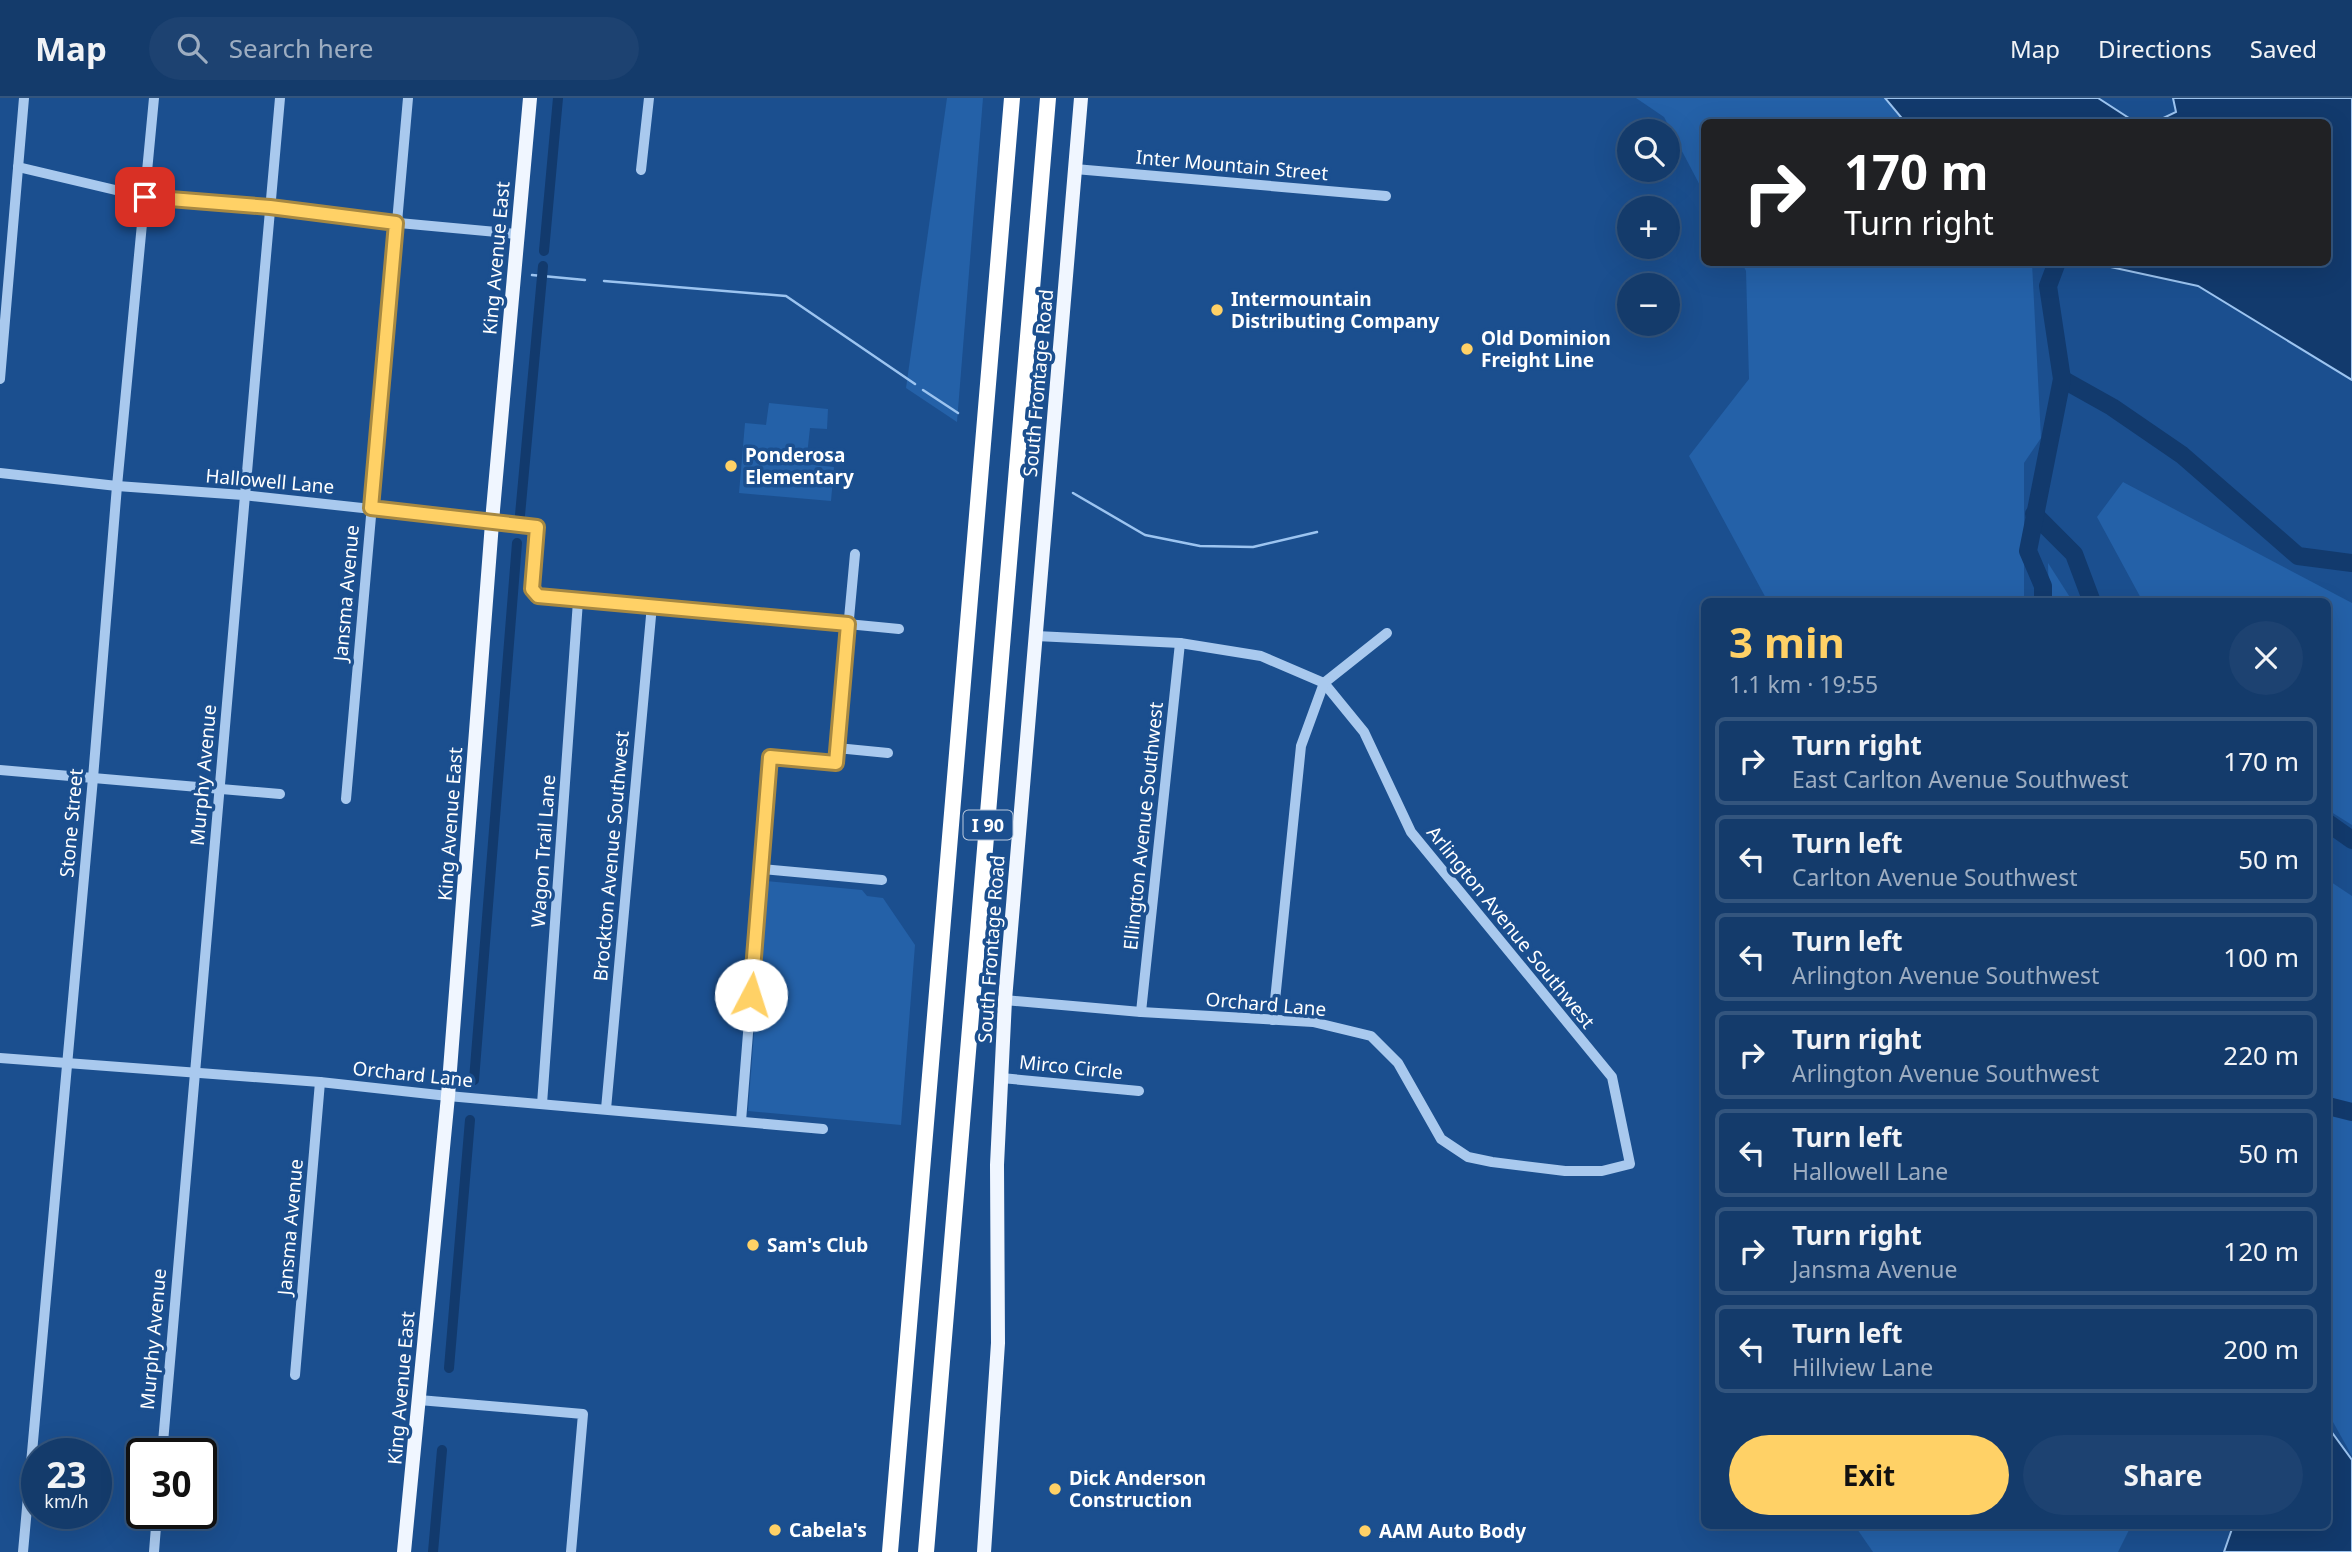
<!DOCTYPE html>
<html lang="en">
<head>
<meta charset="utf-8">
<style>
  :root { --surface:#143b6b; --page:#1d4271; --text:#f1f3f6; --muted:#9dadc1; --line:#33557e; --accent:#ffd166 }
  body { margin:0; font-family:"Noto Sans",sans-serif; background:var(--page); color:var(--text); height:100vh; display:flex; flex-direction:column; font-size:26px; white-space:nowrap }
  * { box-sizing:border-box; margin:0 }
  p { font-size:23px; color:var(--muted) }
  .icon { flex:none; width:38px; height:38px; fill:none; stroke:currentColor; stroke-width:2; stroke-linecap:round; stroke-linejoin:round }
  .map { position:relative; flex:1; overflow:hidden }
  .details { position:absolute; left:1701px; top:500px; width:630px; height:931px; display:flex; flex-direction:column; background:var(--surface); border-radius:10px; box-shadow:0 7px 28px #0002,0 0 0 2px var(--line) }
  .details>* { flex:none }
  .guide { position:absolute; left:1701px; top:21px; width:630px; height:147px; border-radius:10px; box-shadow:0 7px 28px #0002,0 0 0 2px var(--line); background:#202124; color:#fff; overflow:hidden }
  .tools { position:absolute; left:1617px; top:21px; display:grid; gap:14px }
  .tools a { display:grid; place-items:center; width:63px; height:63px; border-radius:50%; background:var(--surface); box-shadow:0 7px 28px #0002,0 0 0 2px var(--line); font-size:35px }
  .speed { position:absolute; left:21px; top:1340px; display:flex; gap:14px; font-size:35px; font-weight:700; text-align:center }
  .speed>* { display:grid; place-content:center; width:91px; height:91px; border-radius:50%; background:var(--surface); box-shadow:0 7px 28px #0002,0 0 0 2px var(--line); line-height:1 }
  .speed small { font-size:18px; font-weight:400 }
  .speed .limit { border:4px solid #111; border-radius:10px; background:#fff; color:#111 }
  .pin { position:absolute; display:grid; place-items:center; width:60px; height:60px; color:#fff; margin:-30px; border-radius:14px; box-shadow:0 4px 10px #0006 }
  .me { position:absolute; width:77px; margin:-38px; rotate:5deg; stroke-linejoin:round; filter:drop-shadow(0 0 5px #0008) }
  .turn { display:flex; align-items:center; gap:24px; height:147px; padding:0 28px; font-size:32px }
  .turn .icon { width:91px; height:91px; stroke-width:2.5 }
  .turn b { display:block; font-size:49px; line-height:60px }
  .round { display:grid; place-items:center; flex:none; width:74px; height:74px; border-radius:37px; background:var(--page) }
  .summary { display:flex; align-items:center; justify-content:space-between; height:119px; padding:0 28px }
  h1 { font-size:42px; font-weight:700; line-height:52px; color:var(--accent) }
  .button { display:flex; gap:14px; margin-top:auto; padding:14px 28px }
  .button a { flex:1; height:80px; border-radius:42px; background:var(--accent); color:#111; font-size:28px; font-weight:700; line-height:80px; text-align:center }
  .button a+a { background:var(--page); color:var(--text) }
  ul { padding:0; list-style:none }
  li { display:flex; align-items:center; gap:21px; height:88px; margin:0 14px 10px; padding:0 14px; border:4px solid var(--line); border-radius:10px }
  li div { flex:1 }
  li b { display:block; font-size:26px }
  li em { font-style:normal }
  header { display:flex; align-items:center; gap:42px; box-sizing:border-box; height:98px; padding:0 35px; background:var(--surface); border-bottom:2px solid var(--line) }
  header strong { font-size:33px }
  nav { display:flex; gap:38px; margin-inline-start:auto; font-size:24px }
  .search { width:490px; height:63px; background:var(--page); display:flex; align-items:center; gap:18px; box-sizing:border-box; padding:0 24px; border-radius:38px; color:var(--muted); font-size:26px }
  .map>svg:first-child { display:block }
  .green { fill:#2461a8 }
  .water { fill:#123a6d; stroke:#9cc4f0; stroke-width:2 }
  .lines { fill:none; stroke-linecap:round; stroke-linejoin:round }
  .stream { stroke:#9cc4f0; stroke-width:2.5 }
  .canal { stroke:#123a6d; stroke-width:10 }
  .river { stroke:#123a6d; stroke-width:18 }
  .minor { stroke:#a9c9ee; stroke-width:10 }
  .major { stroke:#f0f6ff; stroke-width:14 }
  .highway { stroke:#fff; stroke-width:16 }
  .route-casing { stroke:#a68842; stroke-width:18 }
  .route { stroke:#ffd166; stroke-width:12 }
  .poi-dot { fill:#ffd166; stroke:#1b4f8f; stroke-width:2.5 }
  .labels { text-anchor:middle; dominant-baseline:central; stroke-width:7; stroke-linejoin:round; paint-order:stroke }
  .shield { fill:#1b4f8f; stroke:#bbcadd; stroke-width:2 }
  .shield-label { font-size:18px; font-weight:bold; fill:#fff }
  .street-label { font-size:19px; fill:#fff; stroke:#1b4f8f }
  .poi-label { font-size:19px; font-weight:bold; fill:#fff; stroke:#1b4f8f; text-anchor:start }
</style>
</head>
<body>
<header>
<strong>Map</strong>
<div class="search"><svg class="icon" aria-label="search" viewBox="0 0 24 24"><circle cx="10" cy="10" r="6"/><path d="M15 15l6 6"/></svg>Search here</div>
<nav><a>Map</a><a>Directions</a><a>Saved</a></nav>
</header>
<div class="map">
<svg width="2352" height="1454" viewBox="0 0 2352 1454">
  <rect width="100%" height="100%" fill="#1b4f8f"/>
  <g class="green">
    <polygon points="947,0 983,0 957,324 906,290"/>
    <polygon points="1636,0 1885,0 1905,24 1704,24 1704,95 1664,19"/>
    <polygon points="1742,165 2032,165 2041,340 2024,365 2024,504 1768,504 1689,358 1749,281 1746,173"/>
    <polygon points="769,305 828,311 827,331 810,330 806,366 834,369 831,403 739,395 745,325 766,327"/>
    <polygon points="2123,384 2352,505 2352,727 2328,712 2328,504 2143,504 2097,419"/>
    <polygon points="2048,465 2073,504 2049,504"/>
    <polygon points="2328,782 2352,798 2352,1358 2328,1315"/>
    <polygon points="766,783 862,792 867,798 883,800 915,847 901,1027 748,1013"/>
    <polygon points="1855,1428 2131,1428 2118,1454 1873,1454"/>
  </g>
  <g class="water">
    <polygon points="1885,0 2098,0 2135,24 1905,24"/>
    <polygon points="2173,0 2352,0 2352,282 2198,188 2106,168 2042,165 2328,164 2328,24 2155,24 2176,14"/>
    <polygon points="2328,1329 2352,1362 2352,1454 2224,1454 2233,1428 2328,1428"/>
  </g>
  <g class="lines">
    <g class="stream">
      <polyline points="532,177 585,182"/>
      <polyline points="604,183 786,198 915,286"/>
      <polyline points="923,292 958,315"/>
      <polyline points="1073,395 1145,437 1200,448 1253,449 1317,434"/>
    </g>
    <g class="canal">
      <polyline points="544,153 558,0"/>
      <polyline points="520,417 543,168"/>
      <polyline points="474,982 517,445"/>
      <polyline points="449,1270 470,1022"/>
      <polyline points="433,1454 442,1352"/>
    </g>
    <g class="river">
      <polyline points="2062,281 2112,309 2182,357 2298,458 2352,465"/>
      <polyline points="2034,416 2074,456 2092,504"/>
      <polyline points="2043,504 2043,488 2028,453 2062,281 2048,188 2057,164"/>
      <polyline points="2328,725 2352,742"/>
      <polyline points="2328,1008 2352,1014"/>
    </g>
    <g class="minor">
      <polyline points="18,69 145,99 270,109 334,119 517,136"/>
      <polyline points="1075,71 1386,98"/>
      <polyline points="641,72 649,0"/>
      <polyline points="0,281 24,0"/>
      <polyline points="0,375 117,388 243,397 537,429 532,491 538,498 652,507 899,531"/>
      <polyline points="837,650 855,456"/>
      <polyline points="0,672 280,696"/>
      <polyline points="346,701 408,0"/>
      <polyline points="761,771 882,782"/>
      <polyline points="1005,902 1141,914 1313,924 1371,938 1398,965 1441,1041 1468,1059 1492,1064 1565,1073 1602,1073 1630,1066 1612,979 1411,734 1364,634 1324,585 1261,558 1180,545 1036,538"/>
      <polyline points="1141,914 1180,545"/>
      <polyline points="1273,922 1301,648 1324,585 1387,535"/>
      <polyline points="0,960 320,984 448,998 823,1031"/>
      <polyline points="1001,980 1139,993"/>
      <polyline points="542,1006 578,503"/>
      <polyline points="606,1011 652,507"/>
      <polyline points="741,1023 770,659 836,665 837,650 888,655"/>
      <polyline points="295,1277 320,984"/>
      <polyline points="419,1302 583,1316 571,1454"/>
      <path d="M162,1356C199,904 240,452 280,0"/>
      <polyline points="23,1454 93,680 117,388 154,0"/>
      <polyline points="154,1454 157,1416"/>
    </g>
    <g class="major">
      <polyline points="404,1454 448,998 493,412 530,0"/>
      <polyline points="984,1454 998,1245 997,1067 1005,902 1081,0"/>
    </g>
    <g class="highway">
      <polyline points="890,1454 1012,0"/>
      <polyline points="926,1454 1048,0"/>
    </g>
  </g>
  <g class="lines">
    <defs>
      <polyline id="route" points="145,99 270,109 396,125 371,410 537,429 532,491 538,498 848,526 836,665 770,659 751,897"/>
    </defs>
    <use href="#route" class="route-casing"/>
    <use href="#route" class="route"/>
  </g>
  <g class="poi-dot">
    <circle cx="1217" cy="212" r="7"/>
    <circle cx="1467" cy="251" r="7"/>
    <circle cx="731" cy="368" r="7"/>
    <circle cx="753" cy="1147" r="7"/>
    <circle cx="1055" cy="1391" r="7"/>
    <circle cx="775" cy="1432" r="7"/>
    <circle cx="1365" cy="1433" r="7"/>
  </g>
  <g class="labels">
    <rect class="shield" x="963.5" y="712.5" width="49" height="29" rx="5"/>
    <g class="shield-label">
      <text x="988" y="727">I 90</text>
    </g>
    <g class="street-label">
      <text transform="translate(1232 67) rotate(5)">Inter Mountain Street</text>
      <text transform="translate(496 160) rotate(-85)">King Avenue East</text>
      <text transform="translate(1038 285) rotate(-85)">South Frontage Road</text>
      <text transform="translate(270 383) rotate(5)">Hallowell Lane</text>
      <text transform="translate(346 495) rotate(-85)">Jansma Avenue</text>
      <text transform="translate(203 677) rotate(-85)">Murphy Avenue</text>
      <text transform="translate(71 725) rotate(-85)">Stone Street</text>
      <text transform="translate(450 726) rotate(-86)">King Avenue East</text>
      <text transform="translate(1143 728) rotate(-84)">Ellington Avenue Southwest</text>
      <text transform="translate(543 753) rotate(-86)">Wagon Trail Lane</text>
      <text transform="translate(611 758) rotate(-85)">Brockton Avenue Southwest</text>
      <text transform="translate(1511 829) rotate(51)">Arlington Avenue Southwest</text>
      <text transform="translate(991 851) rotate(-86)">South Frontage Road</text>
      <text transform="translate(1266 906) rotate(5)">Orchard Lane</text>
      <text transform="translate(1071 969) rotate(6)">Mirco Circle</text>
      <text transform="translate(413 976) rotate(6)">Orchard Lane</text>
      <text transform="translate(290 1129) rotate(-85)">Jansma Avenue</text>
      <text transform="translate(153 1241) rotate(-85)">Murphy Avenue</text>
      <text transform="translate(401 1290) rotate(-85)">King Avenue East</text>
    </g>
    <g class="poi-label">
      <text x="1231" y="201">Intermountain<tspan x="1231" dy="22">Distributing Company</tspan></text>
      <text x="1481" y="240">Old Dominion<tspan x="1481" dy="22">Freight Line</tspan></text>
      <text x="745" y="357">Ponderosa<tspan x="745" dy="22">Elementary</tspan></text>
      <text x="767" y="1147">Sam's Club</text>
      <text x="1069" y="1380">Dick Anderson<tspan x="1069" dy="22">Construction</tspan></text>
      <text x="789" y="1432">Cabela's</text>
      <text x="1379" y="1433">AAM Auto Body</text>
    </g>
  </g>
</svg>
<div class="tools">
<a><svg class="icon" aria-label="search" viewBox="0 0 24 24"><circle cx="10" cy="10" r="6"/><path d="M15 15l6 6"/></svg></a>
<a>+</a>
<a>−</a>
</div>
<div class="speed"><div>23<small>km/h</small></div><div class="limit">30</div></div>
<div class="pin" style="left:145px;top:99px;background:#d93025"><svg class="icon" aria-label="arrive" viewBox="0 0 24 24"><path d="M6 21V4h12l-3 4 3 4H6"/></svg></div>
<svg class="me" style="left:751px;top:897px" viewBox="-20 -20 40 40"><circle r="19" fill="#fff"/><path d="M0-13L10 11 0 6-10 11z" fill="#ffd166"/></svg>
<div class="guide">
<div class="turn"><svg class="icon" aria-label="right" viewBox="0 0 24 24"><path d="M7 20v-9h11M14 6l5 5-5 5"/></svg><div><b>170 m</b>Turn right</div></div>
</div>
<section class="details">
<div class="summary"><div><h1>3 min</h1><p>1.1 km · 19:55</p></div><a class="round"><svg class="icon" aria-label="close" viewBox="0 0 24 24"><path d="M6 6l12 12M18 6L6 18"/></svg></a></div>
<ul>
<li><svg class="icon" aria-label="right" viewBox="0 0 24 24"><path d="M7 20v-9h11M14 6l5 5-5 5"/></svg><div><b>Turn right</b><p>East Carlton Avenue Southwest</p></div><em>170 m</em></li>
<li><svg class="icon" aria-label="left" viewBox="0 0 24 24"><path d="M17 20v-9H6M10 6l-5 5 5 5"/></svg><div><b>Turn left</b><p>Carlton Avenue Southwest</p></div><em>50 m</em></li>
<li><svg class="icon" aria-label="left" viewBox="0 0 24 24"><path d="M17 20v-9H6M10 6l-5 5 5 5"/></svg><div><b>Turn left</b><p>Arlington Avenue Southwest</p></div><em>100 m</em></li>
<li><svg class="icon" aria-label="right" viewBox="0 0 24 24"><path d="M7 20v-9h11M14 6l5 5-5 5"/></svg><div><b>Turn right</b><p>Arlington Avenue Southwest</p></div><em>220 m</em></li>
<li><svg class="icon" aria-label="left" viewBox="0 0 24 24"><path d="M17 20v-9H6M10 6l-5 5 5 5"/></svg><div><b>Turn left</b><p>Hallowell Lane</p></div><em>50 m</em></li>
<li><svg class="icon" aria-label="right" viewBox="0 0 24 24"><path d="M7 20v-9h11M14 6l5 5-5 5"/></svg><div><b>Turn right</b><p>Jansma Avenue</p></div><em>120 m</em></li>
<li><svg class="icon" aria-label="left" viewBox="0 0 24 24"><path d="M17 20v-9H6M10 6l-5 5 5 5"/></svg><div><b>Turn left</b><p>Hillview Lane</p></div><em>200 m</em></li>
</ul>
<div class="button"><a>Exit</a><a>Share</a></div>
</section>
</div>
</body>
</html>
